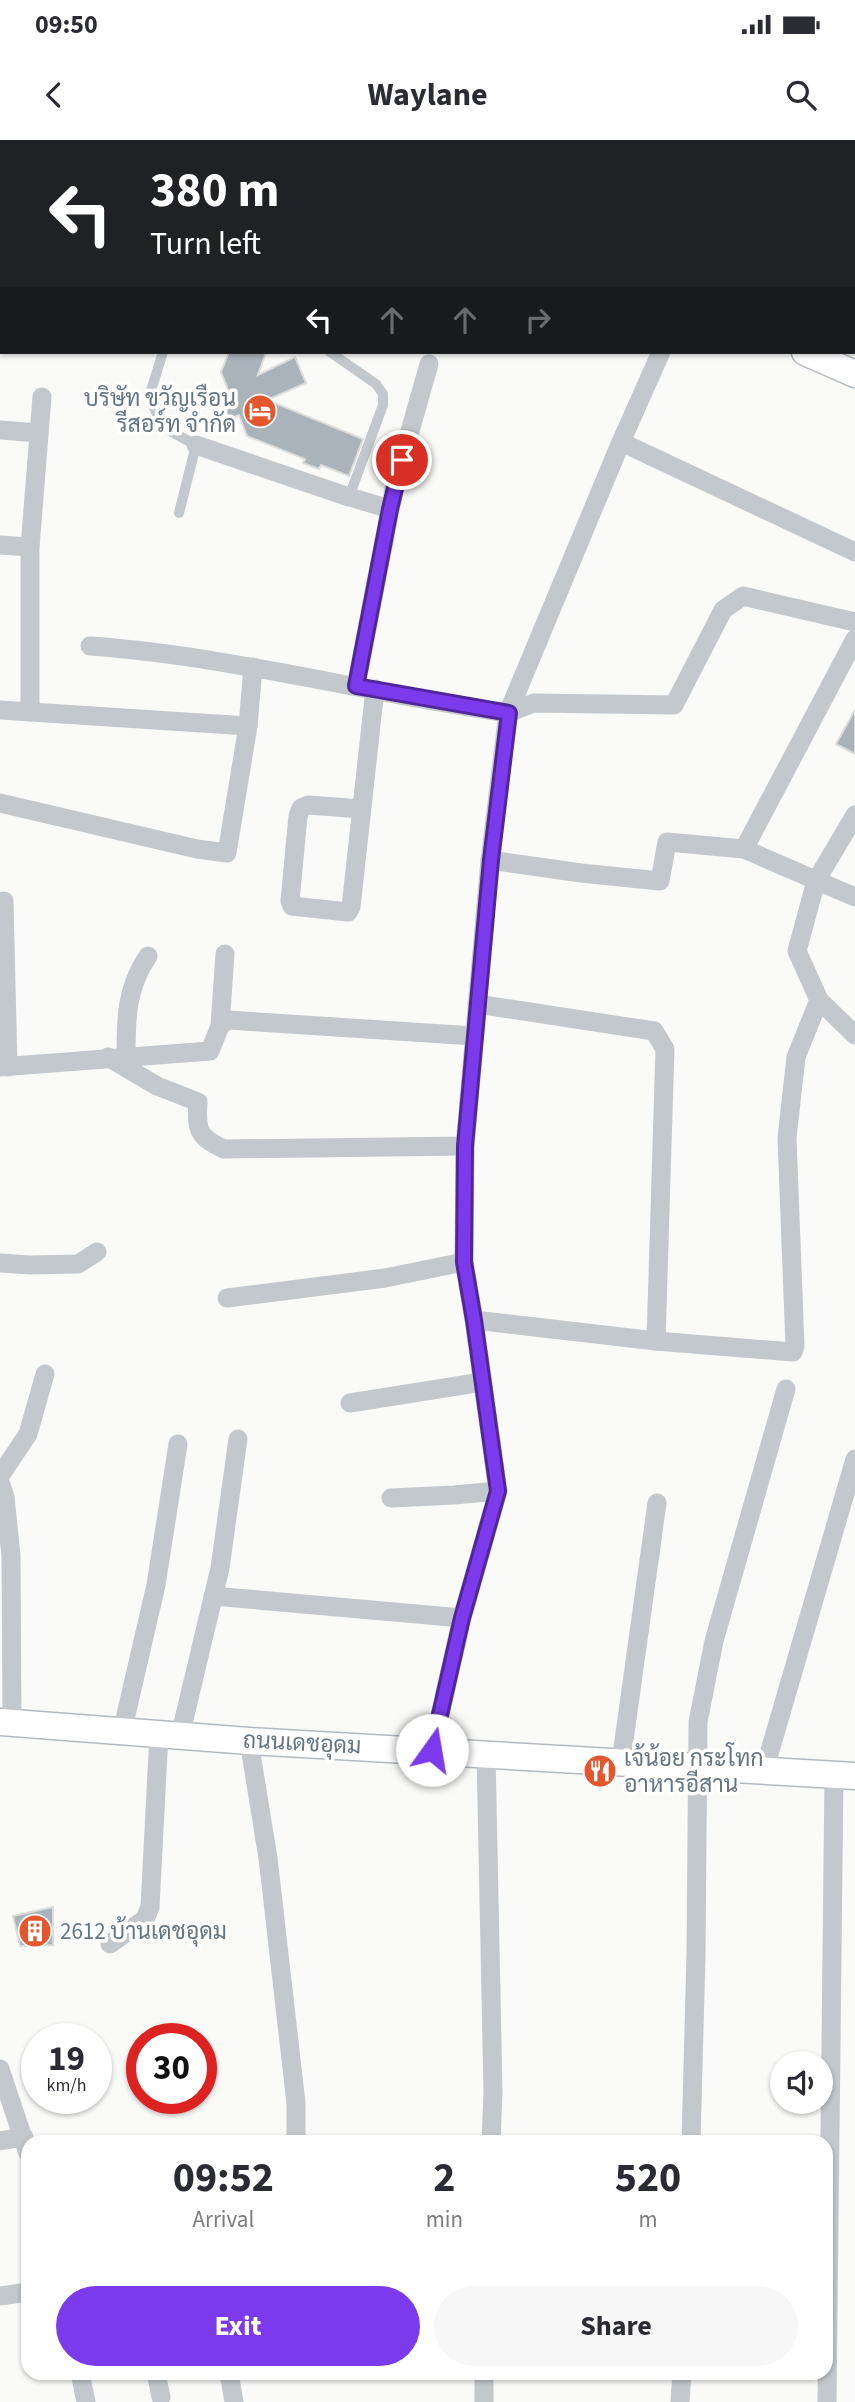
<!DOCTYPE html>
<html lang="en">
<head>
<meta charset="utf-8">
<style>
  :root { --surface:#fff; --page:#f7f7f7; --text:#2b2b33; --muted:#7c7c81; --accent:#7c3aed }
  body { margin:0; font-family:"Source Sans 3",Sarabun,sans-serif; background:var(--page); color:var(--text); height:100vh; display:flex; flex-direction:column; font-size:26px; white-space:nowrap }
  * { box-sizing:border-box; margin:0 }
  p { font-size:23px; color:var(--muted) }
  .icon { flex:none; width:38px; height:38px; fill:none; stroke:currentColor; stroke-width:2; stroke-linecap:round; stroke-linejoin:round }
  .map { position:relative; flex:1; overflow:hidden }
  .details { position:absolute; left:21px; top:1995px; width:812px; height:245px; display:flex; flex-direction:column; background:var(--surface); border-radius:21px; box-shadow:0 2px 5px #0004 }
  .details>* { flex:none }
  .guide { position:absolute; left:0px; top:0px; width:856px; height:214px; box-shadow:0 2px 5px #0004; background:#202124; color:#fff; overflow:hidden }
  .buttons { position:absolute; left:770px; top:1911px; display:grid; gap:14px }
  .buttons a { display:grid; place-items:center; width:63px; height:63px; border-radius:50%; background:var(--surface); box-shadow:0 2px 5px #0004; font-size:35px }
  .speed { position:absolute; left:21px; top:1883px; display:flex; gap:14px; font-size:35px; font-weight:700; text-align:center }
  .speed>* { display:grid; place-content:center; width:91px; height:91px; border-radius:50%; background:var(--surface); box-shadow:0 2px 5px #0004; line-height:1 }
  .speed small { font-size:18px; font-weight:400 }
  .speed .limit { border:10px solid #d22; background:#fff; color:#111 }
  .pin { position:absolute; display:grid; place-items:center; width:60px; height:60px; color:#fff; margin:-30px; border:4px solid #fff; border-radius:50%; box-shadow:0 2px 7px #0007 }
  .me { position:absolute; width:77px; margin:-38px; rotate:13deg; stroke-linejoin:round; filter:drop-shadow(0 0 5px #0008) }
  .turn { display:flex; align-items:center; gap:24px; height:147px; padding:0 35px; font-size:32px }
  .turn .icon { width:91px; height:91px; stroke-width:2.5 }
  .turn b { display:block; font-size:49px; line-height:60px }
  .lanes { display:flex; align-items:center; height:66px; padding:0 35px; background:#0003; justify-content:center; gap:35px; direction:ltr }
  .lanes .off { opacity:.35 }
  .eta { display:flex; justify-content:space-evenly; align-items:center; height:119px; text-align:center }
  .eta b { font-size:42px; font-weight:700; line-height:49px }
  .cta { display:flex; gap:14px; margin-top:auto; padding:14px 35px }
  .cta a { flex:1; height:80px; border-radius:42px; background:var(--accent); color:#fff; font-size:28px; font-weight:700; line-height:80px; text-align:center }
  .cta a+a { background:var(--page); color:var(--text) }
  .status { display:flex; justify-content:space-between; align-items:center; height:49px; padding:0 35px; background:var(--surface); direction:ltr }
  .status svg { height:19px; fill:currentColor }
  header { display:flex; justify-content:space-between; align-items:center; height:91px; padding:0 35px; background:var(--surface); font-size:32px; font-weight:700 }
  .map>svg:first-child { display:block }
  .water { fill:#bbc7cb }
  .building { fill:#aab3b9; stroke:#dcdcda; stroke-width:2 }
  .lines { fill:none; stroke-linecap:round; stroke-linejoin:round }
  .secondary-casing { stroke:#b3babf; stroke-width:29 }
  .path { stroke:#bbbfc2; stroke-width:3.5; stroke-dasharray:3.5 3.5; stroke-linecap:butt }
  .lane { stroke:#c3c8cc; stroke-width:10 }
  .street { stroke:#c3c8cc; stroke-width:19 }
  .secondary { stroke:#fff; stroke-width:26 }
  .route-casing { stroke:#51269a; stroke-width:18 }
  .route { stroke:#7c3aed; stroke-width:12 }
  .labels { text-anchor:middle; dominant-baseline:central; stroke-width:7; stroke-linejoin:round; paint-order:stroke }
  .poi-label { font-size:23px; fill:#657683; stroke:#fff; text-anchor:start }
  .street-label { font-size:23px; fill:#657683; stroke:#fff }
</style>
</head>
<body>
<div class="status"><b>09:50</b><svg viewBox="0 0 49 12"><path d="M0 12V9h3v3zM5 12V6h3v6zM10 12V3h3v9zM15 12V0h3v12zM26 1h20v11H26zM47 4h2v5h-2z"/></svg></div>
<header><svg class="icon" aria-label="back" viewBox="0 0 24 24"><path d="M15 5l-7 7 7 7"/></svg>Waylane<svg class="icon" aria-label="search" viewBox="0 0 24 24"><circle cx="10" cy="10" r="6"/><path d="M15 15l6 6"/></svg></header>
<div class="map">
<svg width="855" height="2262" viewBox="0 0 855 2262">
  <rect width="100%" height="100%" fill="#fafaf8"/>
  <polygon class="water" points="576,0 855,0 855,138 854,2 579,2"/>
  <g class="building">
    <polygon points="229,212 266,212 258,235 295,217 306,243 267,260 363,299 349,336 321,325 319,329 303,323 305,319 247,296 239,275 229,279 221,261 231,257 221,232"/>
    <polygon points="855,570 855,614 836,604"/>
    <polygon points="53,1767 53,1805 20,1806 13,1776"/>
  </g>
  <g class="lines">
    <defs>
      <g id="secondary">
        <polyline points="425,0 427,2"/>
        <polyline points="805,212 855,234"/>
        <polyline points="0,1582 249,1601 855,1636"/>
      </g>
    </defs>
    <use href="#secondary" class="secondary-casing"/>
    <g class="path">
      <polyline points="501,0 504,2"/>
      <polyline points="537,0 540,2"/>
      <polyline points="854,172 855,172"/>
      <polyline points="854,192 855,192"/>
    </g>
    <g class="lane">
      <polyline points="389,2 390,0"/>
      <polyline points="163,212 149,257 159,279 170,291 196,305 179,373"/>
      <polyline points="330,212 376,244 383,254 383,265 349,357"/>
    </g>
    <g class="street">
      <polyline points="131,0 132,2"/>
      <polyline points="0,290 38,293"/>
      <polyline points="621,302 855,412"/>
      <polyline points="196,305 349,357"/>
      <polyline points="353,358 390,369"/>
      <polyline points="0,405 30,407"/>
      <path d="M90,506C232,516 369,554 508,573L534,563L674,565L723,470L743,456L855,482"/>
      <polyline points="356,546 395,344 429,224"/>
      <polyline points="0,570 248,586"/>
      <polyline points="30,572 30,407 42,257"/>
      <polyline points="0,663 197,709 227,713 248,586 253,527"/>
      <polyline points="361,669 308,665 301,668 298,676 290,761 292,766 348,772 351,767 375,549"/>
      <polyline points="855,675 816,741 797,811 819,860 855,895"/>
      <polyline points="744,709 855,499"/>
      <polyline points="490,720 581,733 660,741 667,702 744,709 855,757"/>
      <polyline points="4,761 8,927"/>
      <polyline points="477,864 654,891 665,909 656,1201"/>
      <polyline points="220,886 225,814"/>
      <path d="M126,916C126,879 126,848 148,816"/>
      <path d="M108,917L157,946L198,962C196,990 198,997 224,1009L465,1006"/>
      <polyline points="0,927 210,911 220,886 228,880 474,896"/>
      <polyline points="0,1123 30,1125 78,1124 97,1112"/>
      <polyline points="227,1158 385,1138 464,1122"/>
      <polyline points="474,1180 656,1201 793,1212 795,1206 787,998 796,917 819,860"/>
      <polyline points="350,1263 482,1242"/>
      <polyline points="0,1336 28,1294 45,1234"/>
      <polyline points="0,1342 5,1357 11,1416 12,1584"/>
      <polyline points="391,1358 454,1355 498,1351"/>
      <polyline points="213,1456 462,1478"/>
      <polyline points="122,1592 156,1445 178,1304"/>
      <polyline points="180,1596 220,1428 238,1299"/>
      <polyline points="249,1601 268,1718 296,1963 296,2002"/>
      <polyline points="432,1610 462,1478 498,1351 474,1180 464,1122 465,1006 490,720 508,573 621,302 661,212"/>
      <polyline points="486,1614 493,1952 491,2002"/>
      <polyline points="621,1622 657,1363"/>
      <polyline points="764,1631 855,1319"/>
      <polyline points="110,1804 145,1779 150,1767 159,1594"/>
      <polyline points="0,1929 28,2013"/>
      <polyline points="0,2001 24,1997"/>
      <polyline points="691,2002 696,1815 698,1582 714,1501 786,1249"/>
      <polyline points="0,2156 28,2152"/>
      <polyline points="80,2233 86,2262"/>
      <polyline points="156,2233 161,2257"/>
      <polyline points="229,2233 234,2262"/>
      <polyline points="484,2233 484,2262"/>
      <polyline points="680,2262 682,2233"/>
      <polyline points="827,2262 834,1635"/>
    </g>
    <use href="#secondary" class="secondary"/>
  </g>
  <g class="lines">
    <defs>
      <polyline id="route" points="402,320 390,369 356,546 509,573 491,720 465,1006 464,1122 474,1180 498,1351 462,1478 432,1610"/>
    </defs>
    <use href="#route" class="route-casing"/>
    <use href="#route" class="route"/>
  </g>
  <defs>
    <symbol id="hotel-disc" viewBox="-11 -11 22 22"><circle r="9.5" fill="#e4572e" stroke="#fff"/><path d="M-6-4.5h1.5V1H6V5H4.5V3h-9V5H-6ZM-4 0a1.8 1.8 0 1 1 3.6 0ZM.5 0V-2.5h3Q6-2.5 6 0Z" fill="#fff"/></symbol>
    <symbol id="restaurant-disc" viewBox="-11 -11 22 22"><circle r="9.5" fill="#e4572e" stroke="#fff"/><path d="M-5-6h1v4h1v-4h1v4h1v-4h1v5L-1.5 .5V6h-2V.5L-5-1ZM5-6V6H3V1.5H1.5Q1.5-4 5-6Z" fill="#fff"/></symbol>
    <symbol id="building-disc" viewBox="-11 -11 22 22"><circle r="9.5" fill="#e4572e" stroke="#fff"/><path d="M-4-6H4V6H1V3H-1V6H-4ZM-2.5-4.3h1.7v1.8h-1.7ZM.8-4.3h1.7v1.8H.8ZM-2.5-1h1.7V.8h-1.7ZM.8-1h1.7V.8H.8Z" fill="#fff"/></symbol>
  </defs>
  <g fill-rule="evenodd">
    <use href="#hotel-disc" x="241" y="252" width="38" height="38"/>
    <use href="#restaurant-disc" x="581" y="1612" width="38" height="38"/>
    <use href="#building-disc" x="16" y="1772" width="38" height="38"/>
  </g>
  <g class="labels">
    <g class="poi-label">
      <text x="236" y="258" text-anchor="end">บริษัท ขวัญเรือน<tspan x="236" dy="26">รีสอร์ท จำกัด</tspan></text>
      <text x="624" y="1618">เจ้น้อย กระโทก<tspan x="624" dy="26">อาหารอีสาน</tspan></text>
      <text x="60" y="1791">2612 บ้านเดชอุดม</text>
    </g>
    <g class="street-label">
      <text transform="translate(302 1603) rotate(3)">ถนนเดชอุดม</text>
    </g>
  </g>
</svg>
<div class="buttons">
<a><svg class="icon" aria-label="sound" viewBox="0 0 24 24"><path d="M4 9h4l5-4v14l-5-4H4zM17 9q2 3 0 6"/></svg></a>
</div>
<div class="speed"><div>19<small>km/h</small></div><div class="limit">30</div></div>
<div class="pin" style="left:402px;top:320px;background:#d93025"><svg class="icon" aria-label="arrive" viewBox="0 0 24 24"><path d="M6 21V4h12l-3 4 3 4H6"/></svg></div>
<svg class="me" style="left:432px;top:1610px" viewBox="-20 -20 40 40"><circle r="19" fill="#fff"/><path d="M0-13L10 11 0 6-10 11z" fill="#7c3aed"/></svg>
<div class="guide">
<div class="turn"><svg class="icon" aria-label="left" viewBox="0 0 24 24"><path d="M17 20v-9H6M10 6l-5 5 5 5"/></svg><div><b>380 m</b>Turn left</div></div>
<div class="lanes"><svg class="icon" aria-label="left" viewBox="0 0 24 24"><path d="M17 20v-9H6M10 6l-5 5 5 5"/></svg><svg class="icon off" aria-label="ahead" viewBox="0 0 24 24"><path d="M12 20V5M6 11l6-6 6 6"/></svg><svg class="icon off" aria-label="ahead" viewBox="0 0 24 24"><path d="M12 20V5M6 11l6-6 6 6"/></svg><svg class="icon off" aria-label="right" viewBox="0 0 24 24"><path d="M7 20v-9h11M14 6l5 5-5 5"/></svg></div>
</div>
<section class="details">
<div class="eta">
<div><b>09:52</b><p>Arrival</p></div>
<div><b>2</b><p>min</p></div>
<div><b>520</b><p>m</p></div>
</div>
<div class="cta"><a>Exit</a><a>Share</a></div>
</section>
</div>
</body>
</html>
